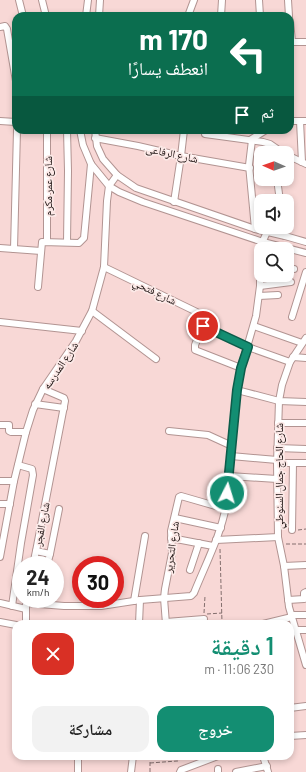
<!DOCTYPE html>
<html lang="ar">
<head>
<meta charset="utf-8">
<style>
  :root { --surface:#fff; --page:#f2f2f2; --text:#222; --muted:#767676; --accent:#138e72 }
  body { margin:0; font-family:Barlow,"Noto Naskh Arabic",sans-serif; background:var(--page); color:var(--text); direction:rtl; height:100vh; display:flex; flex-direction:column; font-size:15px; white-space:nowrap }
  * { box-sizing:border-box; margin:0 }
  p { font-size:13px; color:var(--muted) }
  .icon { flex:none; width:22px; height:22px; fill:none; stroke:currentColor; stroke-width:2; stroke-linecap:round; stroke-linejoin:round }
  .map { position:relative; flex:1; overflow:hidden; direction:ltr }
  .details { position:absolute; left:12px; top:620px; width:282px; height:140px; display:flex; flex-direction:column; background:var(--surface); border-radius:12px; box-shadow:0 2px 6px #0003; direction:rtl }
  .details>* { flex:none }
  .top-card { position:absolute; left:12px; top:12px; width:282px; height:122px; border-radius:12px; box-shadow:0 2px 6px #0003; direction:rtl; background:#0b6e4f; color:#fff; overflow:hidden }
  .needle { width:26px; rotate:272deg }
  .tools { position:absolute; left:254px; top:146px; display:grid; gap:8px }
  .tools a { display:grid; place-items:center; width:40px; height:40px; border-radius:8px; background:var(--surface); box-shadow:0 2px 6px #0003; font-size:20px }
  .speed { position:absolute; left:12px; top:556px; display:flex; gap:8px; font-size:20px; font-weight:700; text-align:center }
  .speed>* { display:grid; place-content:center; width:52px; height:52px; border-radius:50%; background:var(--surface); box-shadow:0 2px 6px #0003; line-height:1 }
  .speed small { font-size:10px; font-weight:400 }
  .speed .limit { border:6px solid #d22; background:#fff; color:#111 }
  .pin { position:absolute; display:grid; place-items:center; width:34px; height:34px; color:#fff; margin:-17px; border:2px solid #fff; border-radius:50%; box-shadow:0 1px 4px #0007 }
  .me { position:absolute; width:44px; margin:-22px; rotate:5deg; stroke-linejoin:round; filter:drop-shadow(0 0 3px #0008) }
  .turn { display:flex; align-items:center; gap:14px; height:84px; padding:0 20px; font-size:18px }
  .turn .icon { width:52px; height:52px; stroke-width:2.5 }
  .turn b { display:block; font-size:28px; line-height:34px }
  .then { display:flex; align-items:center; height:38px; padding:0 20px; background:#0003; gap:8px; font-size:15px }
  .round { display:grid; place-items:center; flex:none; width:42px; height:42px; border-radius:12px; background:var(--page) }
  .head { display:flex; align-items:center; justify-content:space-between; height:68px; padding:0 20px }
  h1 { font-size:24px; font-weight:600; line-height:30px; color:var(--accent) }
  .cta { display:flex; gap:8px; margin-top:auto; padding:8px 20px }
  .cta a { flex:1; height:46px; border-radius:12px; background:var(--accent); color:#fff; font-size:16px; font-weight:600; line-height:46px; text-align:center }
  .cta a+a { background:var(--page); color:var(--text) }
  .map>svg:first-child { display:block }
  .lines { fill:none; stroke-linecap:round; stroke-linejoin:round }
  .minor-casing { stroke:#b29492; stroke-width:8 }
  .path { stroke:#846f6e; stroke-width:1; stroke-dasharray:4 2; stroke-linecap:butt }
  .minor { stroke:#fff; stroke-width:6 }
  .route-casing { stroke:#0c5c4a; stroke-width:10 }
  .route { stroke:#138e72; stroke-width:7 }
  .labels { text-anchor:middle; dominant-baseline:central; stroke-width:3.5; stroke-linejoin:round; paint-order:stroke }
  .street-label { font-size:11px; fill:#180e0d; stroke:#fce9e7 }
</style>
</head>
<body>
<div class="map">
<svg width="306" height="772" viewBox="0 0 306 772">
  <rect width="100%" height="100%" fill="#f8d8d6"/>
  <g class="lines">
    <defs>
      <g id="minor">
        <polyline points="19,0 23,16"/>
        <polyline points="42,0 46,16"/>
        <polyline points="259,0 260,16"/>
        <polyline points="288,0 289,16"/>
        <polyline points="86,16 88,0"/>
        <polyline points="99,16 100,0"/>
        <polyline points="188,16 194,0"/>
        <polyline points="221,16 222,0"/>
        <polyline points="290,21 292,42"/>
        <polyline points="0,27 5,26 7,29 16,81"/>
        <polyline points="290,42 306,42"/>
        <polyline points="0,121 16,122"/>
        <polyline points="290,121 306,121"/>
        <polyline points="300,121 302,162"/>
        <polyline points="47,130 47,242"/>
        <polyline points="67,130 68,171 67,242"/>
        <polyline points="80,130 83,145 91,164 109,186 119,192 143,202 263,242 306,253"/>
        <polyline points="95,130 97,146 103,159 117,175 136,188 255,229 285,236 306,242"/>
        <polyline points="205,134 263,142 270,144 283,153"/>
        <polyline points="95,138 138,146 181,156 250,168"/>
        <polyline points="250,140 266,130"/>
        <polyline points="252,140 249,165 255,229"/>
        <polyline points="287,155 306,164"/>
        <polyline points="277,179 280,201"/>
        <polyline points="174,202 181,156 184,130"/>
        <polyline points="284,227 285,236"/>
        <polyline points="0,248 41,251"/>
        <polyline points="14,249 17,130"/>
        <polyline points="104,267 205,316 206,318 195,345 195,350 241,368"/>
        <polyline points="287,269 294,269"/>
        <polyline points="260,286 291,282"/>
        <polyline points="38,287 42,242 79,243 84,238 91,164"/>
        <polyline points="259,296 278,295"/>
        <polyline points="92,311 156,359"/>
        <polyline points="292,317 306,272"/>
        <polyline points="0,322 82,331"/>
        <polyline points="203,326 248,347 290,362"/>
        <polyline points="254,326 302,343"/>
        <polyline points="306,338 290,362 282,385 279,401 277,463 278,537 284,566 289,607 306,665"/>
        <polyline points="293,357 306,358"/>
        <polyline points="43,389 64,398 65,401 36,551 50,554 47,565"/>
        <polyline points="237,390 279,401 306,402"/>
        <polyline points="35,404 64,408"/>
        <polyline points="278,423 306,423"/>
        <polyline points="0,425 9,425 9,431 11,432 26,432"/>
        <polyline points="169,431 208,435 232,446"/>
        <polyline points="277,448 306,449"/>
        <polyline points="231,456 277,460"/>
        <polyline points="277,463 306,463"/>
        <polyline points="229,476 277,479"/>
        <polyline points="0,481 14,481"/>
        <polyline points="0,504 10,504"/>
        <polyline points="175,518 221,528"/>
        <polyline points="292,530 293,463"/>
        <polyline points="171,538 213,546"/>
        <polyline points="216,540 278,537"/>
        <polyline points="50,554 59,509"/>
        <polyline points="0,557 14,481 26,432 33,410 43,389 76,341 92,311 104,267 107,201 109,186 117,175"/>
        <polyline points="33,565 36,551"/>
        <polyline points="284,566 306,565"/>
        <polyline points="190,570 199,543"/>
        <polyline points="288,600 304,599 304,593 306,592"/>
        <polyline points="134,601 145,536"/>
        <polyline points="0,603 26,609"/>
        <path d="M27,603L64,606H101L140,600L191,596L194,593C206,563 222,533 227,501L237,390L241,368L256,316L260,286V253L261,245L267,232"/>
        <polyline points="12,606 21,543 33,475 32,469 18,465"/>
        <polyline points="291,615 306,615"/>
        <polyline points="0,622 16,625"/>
        <polyline points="166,622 204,619"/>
        <polyline points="26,624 26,605"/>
        <polyline points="139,624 140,600"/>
        <polyline points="166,624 164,598 165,589 172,553 171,531 179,497 181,496 226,509"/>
        <polyline points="263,624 292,617"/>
        <polyline points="295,630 306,630"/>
        <polyline points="290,708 306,706"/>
        <polyline points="290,736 306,735"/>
        <polyline points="263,756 268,772"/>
        <polyline points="218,769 218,772"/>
        <polyline points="78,772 78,756"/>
        <polyline points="131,772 133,756"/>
        <polyline points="180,772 181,770 218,756"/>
        <polyline points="236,772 267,766"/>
      </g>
    </defs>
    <use href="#minor" class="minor-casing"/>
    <g class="path">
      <polyline points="298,530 306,529"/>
      <polyline points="286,544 306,544"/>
      <polyline points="220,549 222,623"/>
      <polyline points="204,613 205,596"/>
      <polyline points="207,614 222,613"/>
      <polyline points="56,624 56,620"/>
      <polyline points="150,763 177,761 179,761 180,756"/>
      <polyline points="150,772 150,756"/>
    </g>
    <use href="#minor" class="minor"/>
  </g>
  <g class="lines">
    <defs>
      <polyline id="route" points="203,326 248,347 241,368 237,390 227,493"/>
    </defs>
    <use href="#route" class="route-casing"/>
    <use href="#route" class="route"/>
  </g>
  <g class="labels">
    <g class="street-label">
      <text transform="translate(172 153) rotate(12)">شارع الرفاعى</text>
      <text transform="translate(47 186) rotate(-90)">شارع عمر مكرم</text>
      <text transform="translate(155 291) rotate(26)">شارع فتحي</text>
      <text transform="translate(60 365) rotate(-56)">شارع المدرسه</text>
      <text transform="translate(278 476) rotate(-90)">شارع الحاج جمال السنوطي</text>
      <text transform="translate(41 524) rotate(-79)">شارع الفجر</text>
      <text transform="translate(171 547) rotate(-82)">شارع التحرير</text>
    </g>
  </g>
</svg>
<div class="tools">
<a><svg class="needle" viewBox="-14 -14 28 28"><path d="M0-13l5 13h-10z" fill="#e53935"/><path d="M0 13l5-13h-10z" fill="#767676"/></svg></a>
<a><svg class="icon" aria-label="sound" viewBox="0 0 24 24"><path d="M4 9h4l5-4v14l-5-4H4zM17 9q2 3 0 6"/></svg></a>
<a><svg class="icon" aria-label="search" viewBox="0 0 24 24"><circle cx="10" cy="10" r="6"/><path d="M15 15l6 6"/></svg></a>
</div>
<div class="speed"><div>24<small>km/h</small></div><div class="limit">30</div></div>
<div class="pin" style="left:203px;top:326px;background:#d93025"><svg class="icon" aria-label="arrive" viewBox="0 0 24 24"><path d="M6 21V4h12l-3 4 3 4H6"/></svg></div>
<svg class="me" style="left:227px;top:493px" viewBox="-20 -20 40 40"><circle r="17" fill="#138e72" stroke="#fff" stroke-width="3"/><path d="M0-11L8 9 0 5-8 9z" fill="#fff"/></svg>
<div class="top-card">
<div class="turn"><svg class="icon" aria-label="left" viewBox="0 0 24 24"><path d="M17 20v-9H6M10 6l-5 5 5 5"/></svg><div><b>170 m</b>انعطف يسارًا</div></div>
<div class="then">ثم<svg class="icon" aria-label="arrive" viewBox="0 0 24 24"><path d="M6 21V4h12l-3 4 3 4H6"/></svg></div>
</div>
<section class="details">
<div class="head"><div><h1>1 دقيقة</h1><p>230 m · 11:06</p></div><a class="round" style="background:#d93025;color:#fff"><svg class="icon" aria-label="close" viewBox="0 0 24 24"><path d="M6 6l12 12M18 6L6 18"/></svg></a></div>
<div class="cta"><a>خروج</a><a>مشاركة</a></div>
</section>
</div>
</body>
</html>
